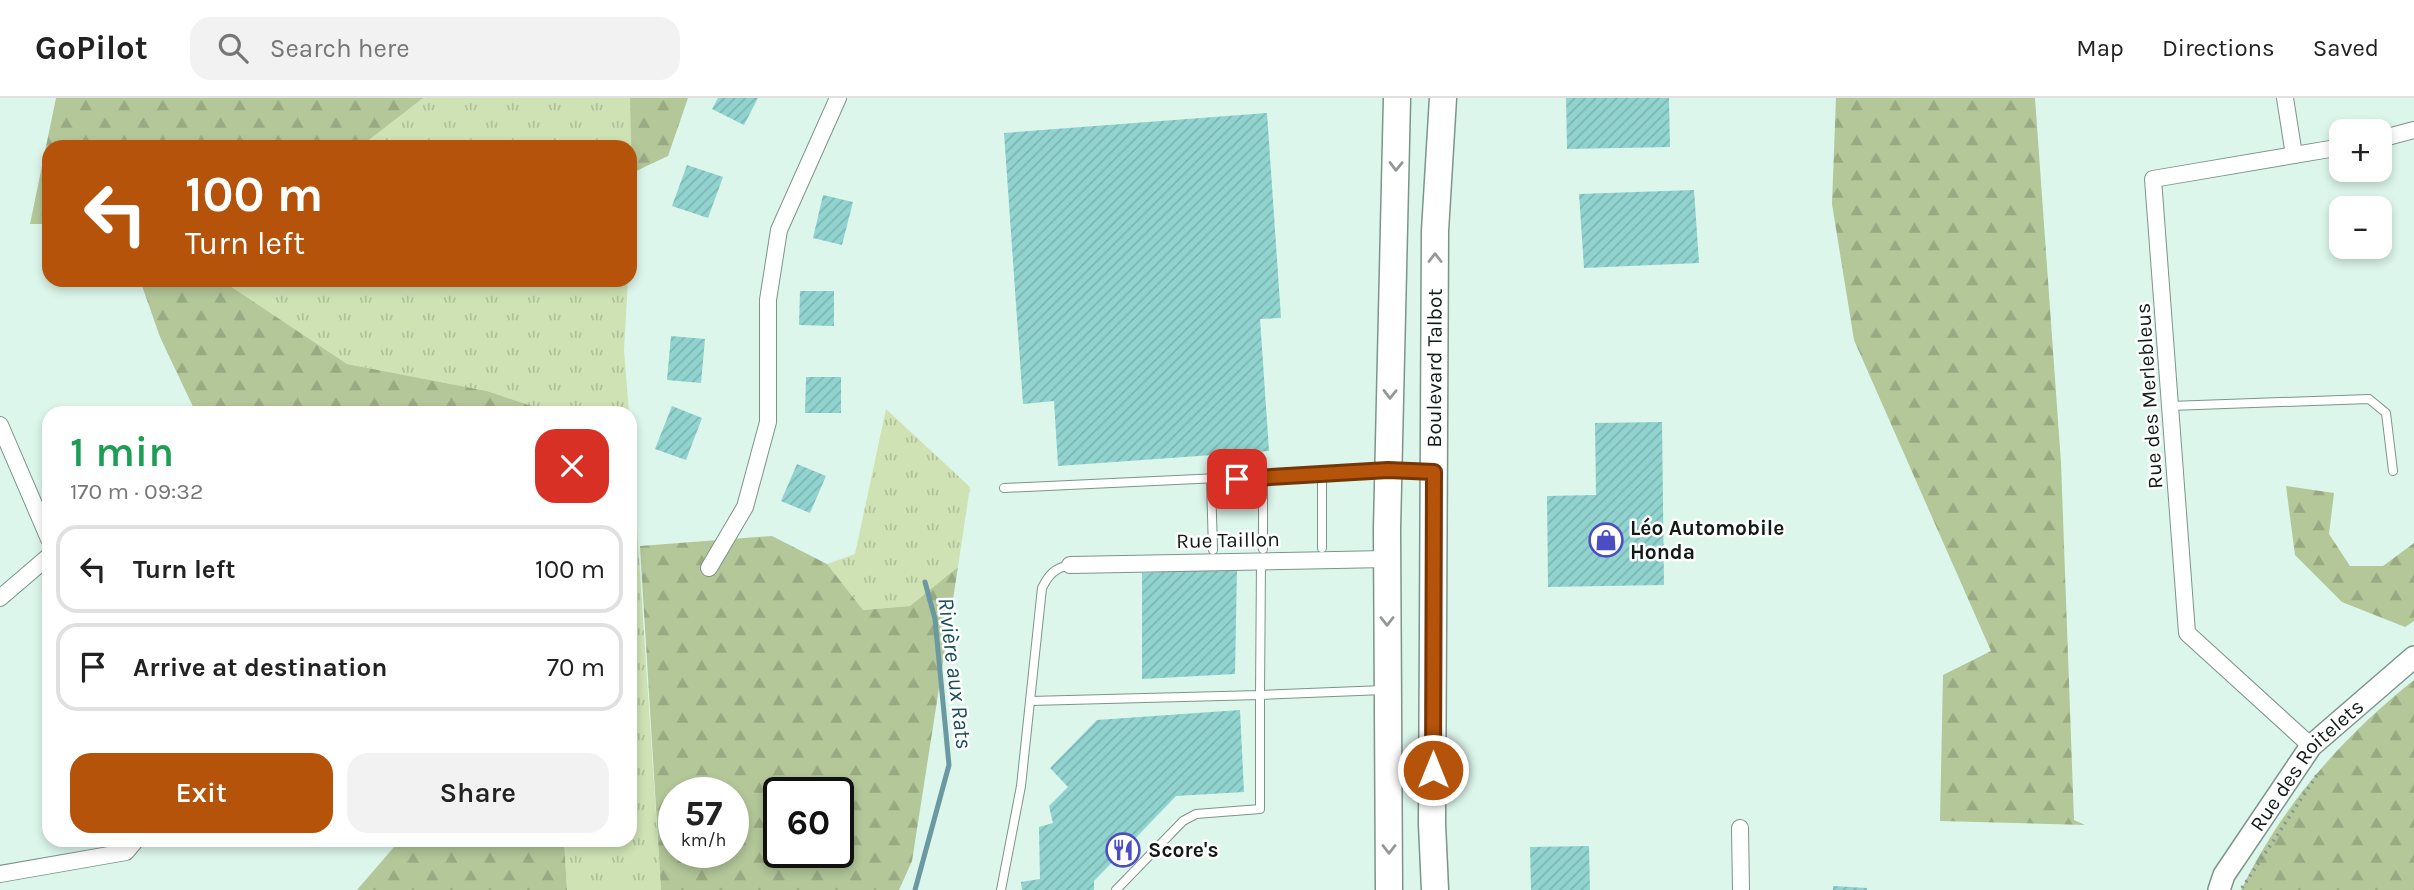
<!DOCTYPE html>
<html lang="en">
<head>
<meta charset="utf-8">
<style>
  :root { --surface:#fff; --page:#f2f2f2; --text:#222; --muted:#767676; --line:#e0e0e0; --accent:#b45309 }
  body { margin:0; font-family:Karla,sans-serif; background:var(--page); color:var(--text); height:100vh; display:flex; flex-direction:column; font-size:26px; white-space:nowrap }
  * { box-sizing:border-box; margin:0 }
  p { font-size:23px; color:var(--muted) }
  .icon { flex:none; width:38px; height:38px; fill:none; stroke:currentColor; stroke-width:2; stroke-linecap:round; stroke-linejoin:round }
  .map { position:relative; flex:1; overflow:hidden }
  .side { position:absolute; left:42px; top:308px; width:595px; height:441px; display:flex; flex-direction:column; background:var(--surface); border-radius:21px; box-shadow:0 4px 10px #0003 }
  .side>* { flex:none }
  .guide { position:absolute; left:42px; top:42px; width:595px; height:147px; border-radius:21px; box-shadow:0 4px 10px #0003; background:#b45309; color:#fff; overflow:hidden }
  .buttons { position:absolute; left:2329px; top:21px; display:grid; gap:14px }
  .buttons a { display:grid; place-items:center; width:63px; height:63px; border-radius:14px; background:var(--surface); box-shadow:0 4px 10px #0003; font-size:35px }
  .speed { position:absolute; left:658px; top:679px; display:flex; gap:14px; font-size:35px; font-weight:700; text-align:center }
  .speed>* { display:grid; place-content:center; width:91px; height:91px; border-radius:50%; background:var(--surface); box-shadow:0 4px 10px #0003; line-height:1 }
  .speed small { font-size:18px; font-weight:400 }
  .speed .limit { border:4px solid #111; border-radius:10px; background:#fff; color:#111 }
  .pin { position:absolute; display:grid; place-items:center; width:60px; height:60px; color:#fff; margin:-30px; border-radius:14px; box-shadow:0 4px 10px #0006 }
  .me { position:absolute; width:77px; margin:-38px; rotate:0deg; stroke-linejoin:round; filter:drop-shadow(0 0 5px #0008) }
  .turn { display:flex; align-items:center; gap:24px; height:147px; padding:0 28px; font-size:32px }
  .turn .icon { width:91px; height:91px; stroke-width:2.5 }
  .turn b { display:block; font-size:49px; line-height:60px }
  .round { display:grid; place-items:center; flex:none; width:74px; height:74px; border-radius:21px; background:var(--page) }
  .summary { display:flex; align-items:center; justify-content:space-between; height:119px; padding:0 28px }
  h1 { font-size:42px; font-weight:600; line-height:52px; color:#1e9e55 }
  .cta { display:flex; gap:14px; margin-top:auto; padding:14px 28px }
  .cta a { flex:1; height:80px; border-radius:21px; background:var(--accent); color:#fff; font-size:28px; font-weight:600; line-height:80px; text-align:center }
  .cta a+a { background:var(--page); color:var(--text) }
  ul { padding:0; list-style:none }
  li { display:flex; align-items:center; gap:21px; height:88px; margin:0 14px 10px; padding:0 14px; border:4px solid var(--line); border-radius:21px }
  li div { flex:1 }
  li b { display:block; font-size:26px }
  li em { font-style:normal }
  header { display:flex; align-items:center; gap:42px; box-sizing:border-box; height:98px; padding:0 35px; background:var(--surface); border-bottom:2px solid var(--line) }
  header strong { font-size:33px }
  nav { display:flex; gap:38px; margin-inline-start:auto; font-size:24px }
  .search { width:490px; height:63px; background:var(--page); display:flex; align-items:center; gap:18px; box-sizing:border-box; padding:0 24px; border-radius:21px; color:var(--muted); font-size:26px }
  .map>svg:first-child { display:block }
  .grass { fill:url(#grass-tufts) }
  .forest { fill:url(#forest-firs); fill-rule:evenodd }
  .lines { fill:none; stroke-linecap:round; stroke-linejoin:round }
  .stream { stroke:#6a99a1; stroke-width:5 }
  .building { fill:url(#building-hatch) }
  .service-casing { stroke:#7c948b; stroke-width:10 }
  .minor-casing { stroke:#7c948b; stroke-width:18 }
  .tertiary-casing { stroke:#7c948b; stroke-width:24 }
  .primary-casing { stroke:#7c948b; stroke-width:29 }
  .path { stroke:#859891; stroke-width:3.5; stroke-dasharray:2 5; stroke-linecap:butt }
  .service { stroke:#fff; stroke-width:8 }
  .minor { stroke:#fff; stroke-width:16 }
  .tertiary { stroke:#fff; stroke-width:21 }
  .primary { stroke:#fff; stroke-width:26 }
  .oneway { stroke:#939896 }
  .route-casing { stroke:#753606; stroke-width:18 }
  .route { stroke:#b45309; stroke-width:12 }
  .labels { text-anchor:middle; dominant-baseline:central; stroke-width:5; stroke-linejoin:round; paint-order:stroke }
  .street-label { font-size:21px; fill:#101a16; stroke:#fff }
  .poi-label { font-size:21px; font-weight:bold; fill:#101a16; stroke:#fff; text-anchor:start }
  .water-label { font-size:23px; font-style:italic; fill:#194f59; stroke:#fff }
</style>
</head>
<body>
<header>
<strong>GoPilot</strong>
<div class="search"><svg class="icon" aria-label="search" viewBox="0 0 24 24"><circle cx="10" cy="10" r="6"/><path d="M15 15l6 6"/></svg>Search here</div>
<nav><a>Map</a><a>Directions</a><a>Saved</a></nav>
</header>
<div class="map">
<svg width="2414" height="792" viewBox="0 0 2414 792">
  <defs>
    <pattern id="grass-tufts" width="24" height="20" patternUnits="userSpaceOnUse" patternTransform="scale(1.75)"><rect width="24" height="20" fill="#cee2b4"/><path d="M3 7l-1-3M5 7V3M7 7l1-3M15 17l-1-3M17 17v-4M19 17l1-3" fill="none" stroke="#b0c19a"/></pattern>
    <pattern id="forest-firs" width="22" height="20" patternUnits="userSpaceOnUse" patternTransform="scale(1.75)"><rect width="22" height="20" fill="#b3c799"/><path d="M5 1l3.5 6h-7zM16 11l3.5 6h-7z" fill="#99aa83"/></pattern>
    <pattern id="building-hatch" width="6" height="6" patternUnits="userSpaceOnUse" patternTransform="scale(1.75)"><rect width="6" height="6" fill="#91d3cf"/><path d="M-1 1l2-2M0 6l6-6M5 7l2-2" fill="none" stroke="#7cb5b1"/></pattern>
  </defs>
  <rect width="100%" height="100%" fill="#dcf6ec"/>
  <g class="grass">
    <polygon points="423,0 631,0 634,75 630,141 630,49 360,49"/>
    <polygon points="221,182 628,182 624,252 629,315 553,315 487,293 347,266"/>
    <polygon points="886,311 970,389 958,469 910,508 863,512 827,466 855,456"/>
    <polygon points="630,325 661,792 567,792 564,742 630,742"/>
  </g>
  <g class="forest">
    <polygon points="56,0 423,0 360,49 49,49 49,126 30,126"/>
    <polygon points="630,0 688,0 668,58 632,75"/>
    <polygon points="1836,0 2035,0 2061,365 2074,722 2085,727 1940,723 1943,577 1991,553 1854,242 1832,106"/>
    <polygon points="140,182 221,182 347,266 487,293 553,315 196,315 160,239"/>
    <polygon points="2286,388 2334,395 2329,436 2350,468 2383,468 2414,445 2414,523 2405,529 2342,504 2295,457"/>
    <path d="M772,438L827,466L863,512L910,508L958,469L912,763L899,792H661L640,448ZM674,695H733V754H674ZM779,695H838V754H779Z"/>
    <path d="M2414,582V792H2241C2282,708 2341,640 2414,582Z"/>
    <polygon points="400,742 564,742 567,792 357,792"/>
  </g>
  <g class="lines">
    <polyline class="stream" points="915,792 949,667 935,521 925,484"/>
  </g>
  <g class="building">
    <polygon points="718,0 758,0 744,27 712,11"/>
    <polygon points="1566,0 1669,0 1670,49 1567,51"/>
    <polygon points="1267,15 1281,220 1260,221 1269,353 1058,368 1054,303 1023,306 1004,35"/>
    <polygon points="687,67 723,79 708,120 672,108"/>
    <polygon points="1694,92 1699,165 1584,170 1579,96"/>
    <polygon points="823,97 853,104 842,147 813,140"/>
    <polygon points="800,193 834,193 834,228 799,227"/>
    <polygon points="671,238 705,241 701,285 667,282"/>
    <polygon points="806,279 841,279 841,315 805,315"/>
    <polygon points="672,308 702,320 686,362 655,351"/>
    <polygon points="1662,324 1664,487 1548,489 1547,398 1596,397 1595,325"/>
    <polygon points="797,366 826,378 810,415 781,403"/>
    <polygon points="1237,470 1235,576 1142,581 1142,475"/>
    <polygon points="1240,612 1244,694 1176,698 1094,783 1094,792 1022,792 1021,784 1040,781 1039,729 1053,725 1049,708 1068,689 1050,670 1097,622"/>
    <polygon points="1589,748 1590,792 1531,792 1530,749"/>
    <polygon points="1833,788 1867,790 1867,792 1833,792"/>
  </g>
  <g class="lines">
    <defs>
      <g id="service">
        <polyline points="2170,308 2369,301 2386,315 2393,373"/>
        <polyline points="1211,382 1213,452"/>
        <polyline points="1004,390 1388,372 1431,374"/>
        <polyline points="1322,450 1322,377"/>
        <polyline points="1263,451 1263,380"/>
        <polyline points="1030,603 1260,597 1261,463"/>
        <path d="M1001,792L1021,688L1042,490C1049,476 1055,470 1070,467"/>
        <polyline points="1116,792 1183,723 1196,716 1260,711 1260,597 1384,592"/>
      </g>
      <g id="minor">
        <polyline points="2285,0 2294,57"/>
        <polyline points="2380,41 2414,32"/>
        <polyline points="0,327 49,441"/>
        <polyline points="1070,467 1387,461"/>
        <polyline points="709,470 745,409 768,324 768,202 779,132 838,0"/>
        <polyline points="0,500 49,458"/>
        <polyline points="2311,648 2187,535 2153,81 2342,49"/>
        <polyline points="1740,730 1741,792"/>
        <polyline points="0,776 126,754 136,742"/>
      </g>
      <g id="tertiary">
        <path id="s1" d="M2219,792L2224,777L2311,648L2414,559"/>
      </g>
      <g id="primary">
        <polyline points="1389,792 1387,431 1397,0"/>
        <path id="s2" d="M1435,792L1432,726L1435,133L1443,0"/>
      </g>
    </defs>
    <use href="#service" class="service-casing"/>
    <use href="#minor" class="minor-casing"/>
    <use href="#tertiary" class="tertiary-casing"/>
    <use href="#primary" class="primary-casing"/>
    <polyline class="path" points="2242,790 2317,677"/>
    <use href="#service" class="service"/>
    <use href="#minor" class="minor"/>
    <use href="#tertiary" class="tertiary"/>
    <use href="#primary" class="primary"/>
  </g>
  <defs><path id="oneway-chevron" d="M-2-3.5L2.5 0L-2 3.5" fill="none" stroke-width="1.6" stroke-linecap="round" stroke-linejoin="round" transform="scale(1.75)"/></defs>
  <g class="oneway">
    <use href="#oneway-chevron" transform="translate(1396 68) rotate(91)"/>
    <use href="#oneway-chevron" transform="translate(1435 160) rotate(-90)"/>
    <use href="#oneway-chevron" transform="translate(1390 296) rotate(91)"/>
    <use href="#oneway-chevron" transform="translate(1387 523) rotate(90)"/>
    <use href="#oneway-chevron" transform="translate(1389 751) rotate(90)"/>
  </g>
  <g class="lines">
    <defs>
      <polyline id="route" points="1237,381 1388,372 1434,374 1433,672"/>
    </defs>
    <use href="#route" class="route-casing"/>
    <use href="#route" class="route"/>
  </g>
  <defs>
    <symbol id="shop-ring" viewBox="-11 -11 22 22"><circle r="9.5" fill="#fff" stroke="#4c4dc3" stroke-width="1.5"/><path d="M-5-2.5h2.3a2.7 3.5 0 0 1 5.4 0H5L5.5 6h-11ZM-1.5-2.5h3a1.5 2.3 0 0 0-3 0Z" fill="#4c4dc3"/></symbol>
    <symbol id="restaurant-ring" viewBox="-11 -11 22 22"><circle r="9.5" fill="#fff" stroke="#4c4dc3" stroke-width="1.5"/><path d="M-5-6h1v4h1v-4h1v4h1v-4h1v5L-1.5 .5V6h-2V.5L-5-1ZM5-6V6H3V1.5H1.5Q1.5-4 5-6Z" fill="#4c4dc3"/></symbol>
  </defs>
  <g fill-rule="evenodd">
    <use href="#shop-ring" x="1587" y="423" width="38" height="38"/>
    <use href="#restaurant-ring" x="1104" y="733" width="38" height="38"/>
  </g>
  <g class="labels">
    <g class="street-label">
      <text stroke="none"><textPath href="#s2" startOffset="522">Boulevard Talbot</textPath></text>
      <text transform="translate(2149 298) rotate(-94)">Rue des Merlebleus</text>
      <text transform="translate(1228 442) rotate(-1)">Rue Taillon</text>
      <text stroke="none"><textPath href="#s1" startOffset="154">Rue des Roitelets</textPath></text>
    </g>
    <g class="poi-label">
      <text x="1630" y="430">Léo Automobile<tspan x="1630" dy="24">Honda</tspan></text>
      <text x="1148" y="752">Score's</text>
    </g>
    <g class="water-label">
      <text transform="translate(955 575) rotate(83)">Rivière aux Rats</text>
    </g>
  </g>
</svg>
<div class="buttons">
<a>+</a>
<a>−</a>
</div>
<div class="speed"><div>57<small>km/h</small></div><div class="limit">60</div></div>
<div class="pin" style="left:1237px;top:381px;background:#d93025"><svg class="icon" aria-label="arrive" viewBox="0 0 24 24"><path d="M6 21V4h12l-3 4 3 4H6"/></svg></div>
<svg class="me" style="left:1433px;top:672px" viewBox="-20 -20 40 40"><circle r="17" fill="#b45309" stroke="#fff" stroke-width="3"/><path d="M0-11L8 9 0 5-8 9z" fill="#fff"/></svg>
<div class="guide">
<div class="turn"><svg class="icon" aria-label="left" viewBox="0 0 24 24"><path d="M17 20v-9H6M10 6l-5 5 5 5"/></svg><div><b>100 m</b>Turn left</div></div>
</div>
<section class="side">
<div class="summary"><div><h1>1 min</h1><p>170 m · 09:32</p></div><a class="round" style="background:#d93025;color:#fff"><svg class="icon" aria-label="close" viewBox="0 0 24 24"><path d="M6 6l12 12M18 6L6 18"/></svg></a></div>
<ul>
<li><svg class="icon" aria-label="left" viewBox="0 0 24 24"><path d="M17 20v-9H6M10 6l-5 5 5 5"/></svg><div><b>Turn left</b></div><em>100 m</em></li>
<li><svg class="icon" aria-label="arrive" viewBox="0 0 24 24"><path d="M6 21V4h12l-3 4 3 4H6"/></svg><div><b>Arrive at destination</b></div><em>70 m</em></li>
</ul>
<div class="cta"><a>Exit</a><a>Share</a></div>
</section>
</div>
</body>
</html>
